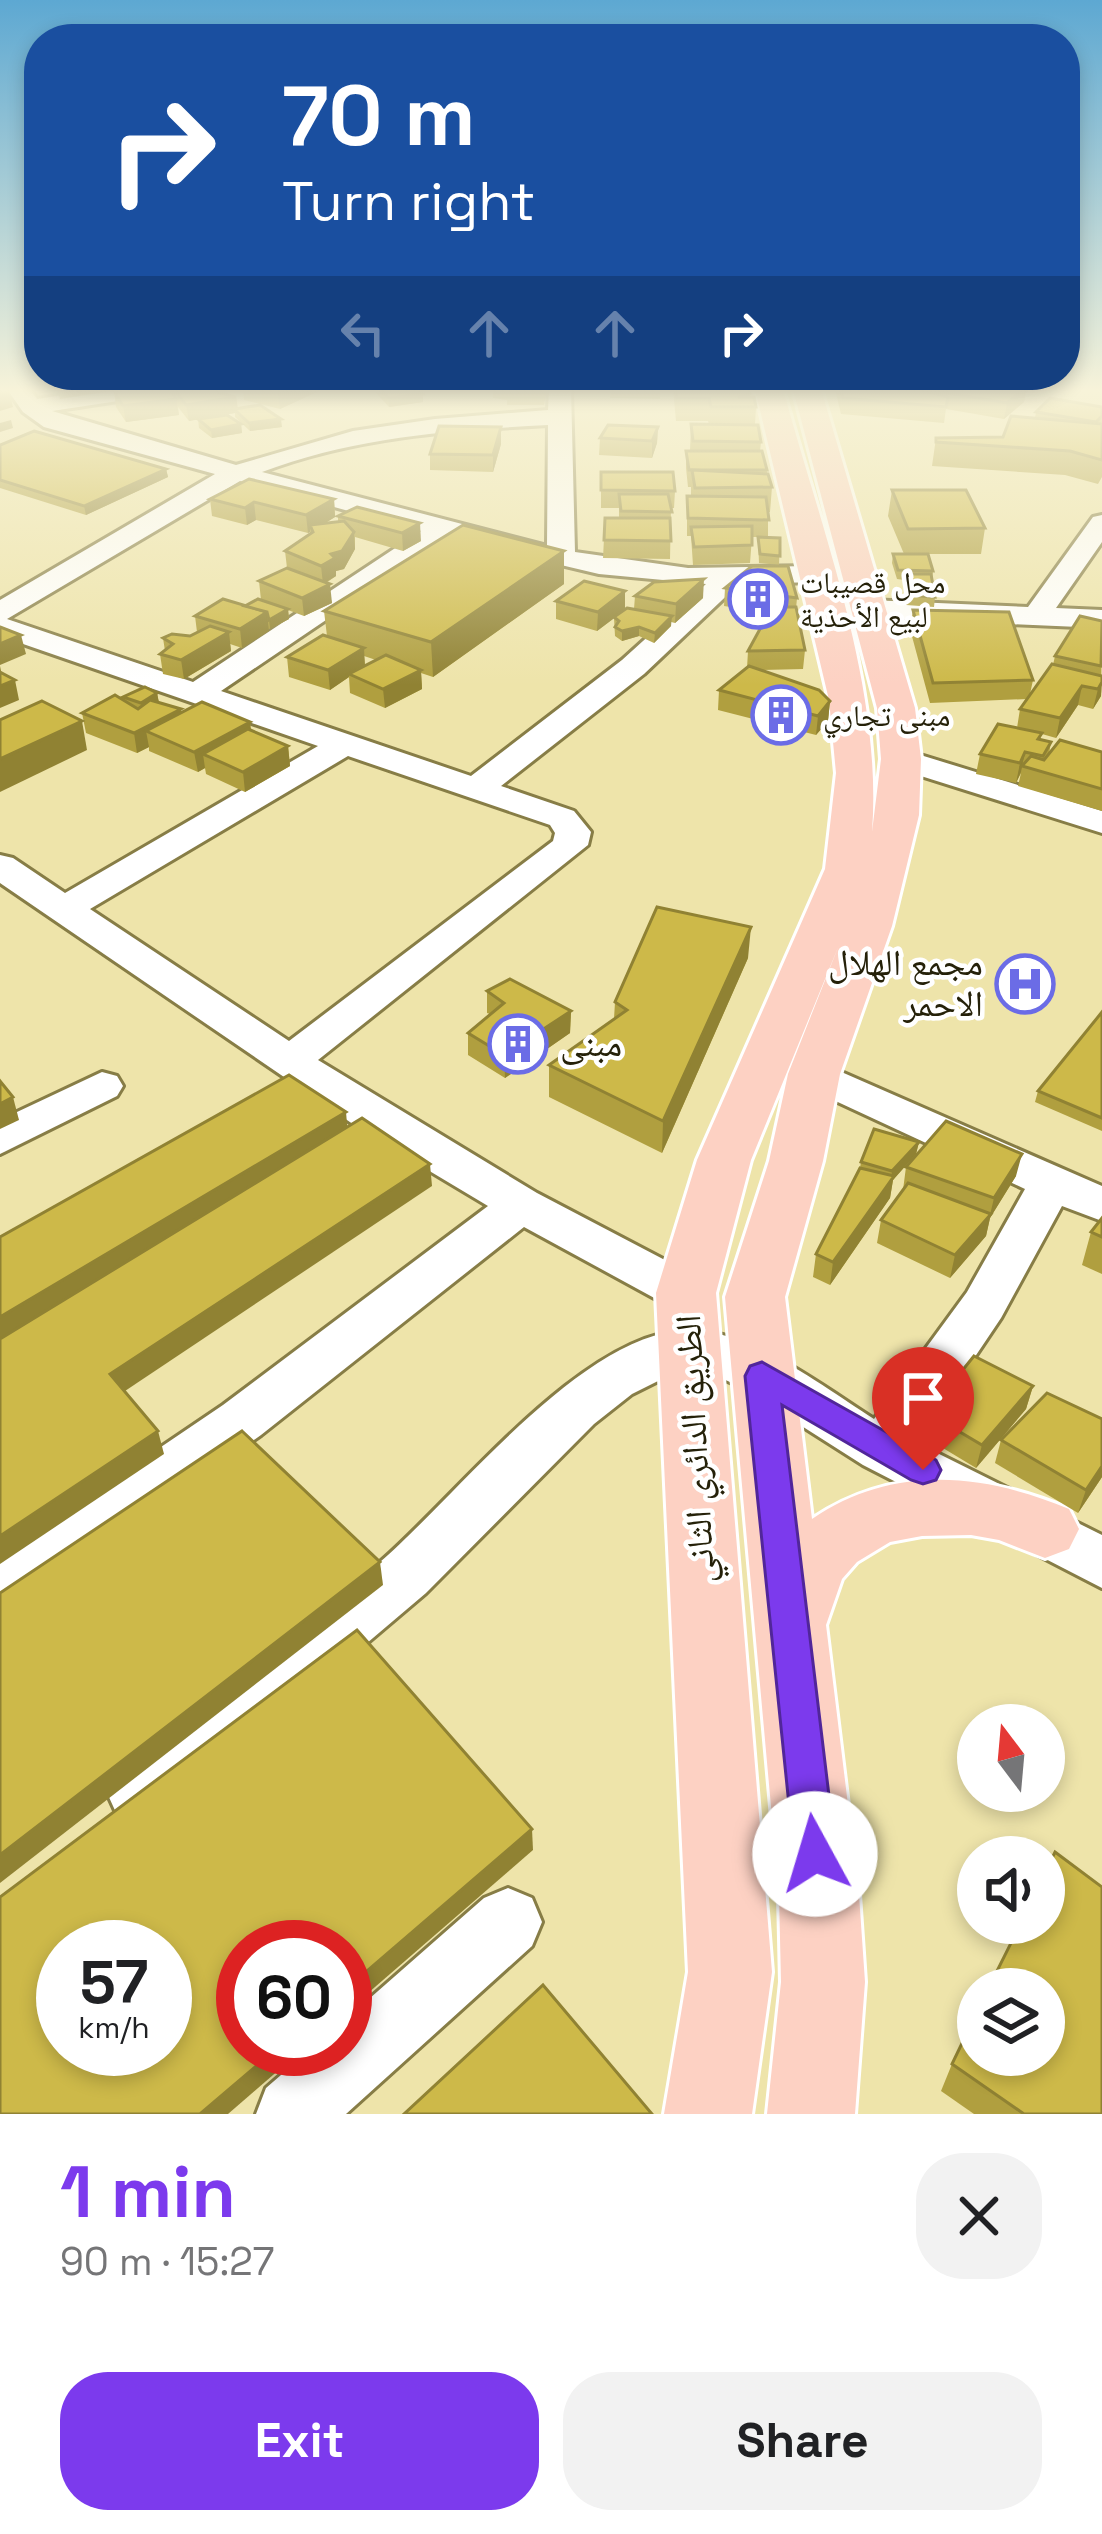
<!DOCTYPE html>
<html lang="en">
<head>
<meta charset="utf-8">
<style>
  :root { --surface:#fff; --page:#f2f2f2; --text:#202124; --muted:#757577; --accent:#7c3aed }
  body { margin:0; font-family:"Space Grotesk","Noto Naskh Arabic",sans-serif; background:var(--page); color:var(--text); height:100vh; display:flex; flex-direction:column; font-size:45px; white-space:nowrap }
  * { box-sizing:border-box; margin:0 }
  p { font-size:39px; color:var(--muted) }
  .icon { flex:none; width:66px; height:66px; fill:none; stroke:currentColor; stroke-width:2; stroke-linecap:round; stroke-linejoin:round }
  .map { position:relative; height:2114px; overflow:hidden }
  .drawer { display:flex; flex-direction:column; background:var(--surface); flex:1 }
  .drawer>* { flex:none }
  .guide { position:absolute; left:24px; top:24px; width:1056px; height:366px; border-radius:48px; box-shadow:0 6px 18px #0003; background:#1a4fa0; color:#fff; overflow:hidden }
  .needle { width:78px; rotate:344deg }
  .fabs { position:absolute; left:957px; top:1704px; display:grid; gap:24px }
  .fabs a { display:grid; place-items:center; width:108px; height:108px; border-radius:50%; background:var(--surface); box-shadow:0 6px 18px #0003; font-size:60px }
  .speed { position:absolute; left:36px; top:1920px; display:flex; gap:24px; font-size:60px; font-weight:700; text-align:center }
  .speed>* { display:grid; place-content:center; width:156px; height:156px; border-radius:50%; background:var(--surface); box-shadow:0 6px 18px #0003; line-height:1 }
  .speed small { font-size:30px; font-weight:400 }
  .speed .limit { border:18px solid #d22; background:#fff; color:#111 }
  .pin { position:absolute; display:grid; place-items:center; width:102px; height:102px; color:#fff; margin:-123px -51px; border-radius:50% 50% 50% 0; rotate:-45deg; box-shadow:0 0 12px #0007 }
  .pin .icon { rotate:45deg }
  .me { position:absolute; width:132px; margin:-66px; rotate:354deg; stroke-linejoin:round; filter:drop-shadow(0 0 9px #0008) }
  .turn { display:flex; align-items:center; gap:42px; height:252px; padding:0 60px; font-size:54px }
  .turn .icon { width:156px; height:156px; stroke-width:2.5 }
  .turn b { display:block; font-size:84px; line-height:102px }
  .lanes { display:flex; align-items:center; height:114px; padding:0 60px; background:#0003; justify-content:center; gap:60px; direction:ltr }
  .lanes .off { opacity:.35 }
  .round { display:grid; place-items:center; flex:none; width:126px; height:126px; border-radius:48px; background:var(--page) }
  .summary { display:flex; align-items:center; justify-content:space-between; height:204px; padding:0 60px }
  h1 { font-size:72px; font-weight:800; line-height:90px; color:var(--accent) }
  .primary-button { display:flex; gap:24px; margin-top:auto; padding:24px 60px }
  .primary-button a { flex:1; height:138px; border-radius:48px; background:var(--accent); color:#fff; font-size:48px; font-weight:800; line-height:138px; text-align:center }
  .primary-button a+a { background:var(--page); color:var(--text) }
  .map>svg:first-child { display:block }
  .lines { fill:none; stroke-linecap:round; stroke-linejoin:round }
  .minor-casing { stroke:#877d46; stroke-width:6 }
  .major-casing { stroke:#fff; stroke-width:6 }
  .minor { fill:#fff; fill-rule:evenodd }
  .major { fill:#fdd1c3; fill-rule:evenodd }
  .wall { fill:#b09f3f; fill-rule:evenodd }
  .shaded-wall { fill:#908233 }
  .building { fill:#cdb949; stroke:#908233; stroke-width:3; fill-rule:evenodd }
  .route { fill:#7c3aed; stroke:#51269a; stroke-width:3 }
  .labels { text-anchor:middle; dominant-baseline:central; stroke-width:9; stroke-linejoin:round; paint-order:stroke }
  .far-poi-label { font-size:30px; fill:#252109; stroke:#fff; text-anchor:start }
  .poi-label { font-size:36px; fill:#252109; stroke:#fff; text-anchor:end }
  .street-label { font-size:36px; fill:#252109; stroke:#fff }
</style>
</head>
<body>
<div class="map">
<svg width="1102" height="2114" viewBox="0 0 1102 2114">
  <rect width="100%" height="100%" fill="#eee4aa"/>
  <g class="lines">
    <defs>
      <g id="minor">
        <path d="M7,389H30L37,399L106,389H162L151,396L52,411L236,465L353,431L435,419L548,410L549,389H571L575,552L688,568L815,566L829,574L815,582L739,584L644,674L501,786L574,811L591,832L588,845L318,1060L537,1193L703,1280L710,1293L703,1306L686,1311L669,1306L524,1227L261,1435L20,1605L0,1612V1556L223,1405L488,1206L366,1133L0,883V855L13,858L65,893L318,746L0,636V600L215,474L44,427L23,412ZM548,425L547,546L262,472C353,437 452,430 548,425ZM240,481L421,531L193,682L7,619ZM447,538L599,574L706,584L622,660L471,776L221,691ZM348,756L550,825L555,833L553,841L289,1041L90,909Z"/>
        <polygon points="1102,515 1102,542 1056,608 1102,610 1102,628 823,616 809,607 823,598 1028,607 1093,517"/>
        <polygon points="901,749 1102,811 1102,833 889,766 884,759"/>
        <path d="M814,1060L1102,1186V1221L1062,1206L1001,1318L917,1443L1102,1535V1588L863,1465L739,1386L703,1370L684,1368L632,1394L594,1424L426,1593L162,1817L140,1826L118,1817L108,1795L118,1773C207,1705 295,1635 380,1562C457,1496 582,1333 687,1330C748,1328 825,1388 874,1419L967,1292L1025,1189L799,1084L793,1074L799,1064Z"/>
        <polygon points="102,1072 117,1076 123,1086 117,1096 0,1154 0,1120"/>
        <polygon points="508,1888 532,1898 542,1922 532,1946 346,2114 256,2114 266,2088 311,2049 345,2049 345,2020 484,1898"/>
      </g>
      <path id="major" d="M755,389H783C821,529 883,687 872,832L881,759L877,708L793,389H821L915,708L921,759L919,815L892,926L840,1074L823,1161L785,1297L812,1519C893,1464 983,1473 1069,1509L1079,1529L1069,1549L1045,1558L999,1540L971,1535L922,1536L890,1542L857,1562L842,1579L826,1625L859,1895L865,1982L855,2114H767L781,1982L779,1895L725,1297L769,1161L788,1074L839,945L751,1160L716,1293L772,1972L752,2114H664L688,1972L656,1293L697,1160L825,869L836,773L829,700Z"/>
    </defs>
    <use href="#minor" class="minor-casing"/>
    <use href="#major" class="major-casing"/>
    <use href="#minor" class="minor"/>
    <use href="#major" class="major"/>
  </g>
  <g class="wall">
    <polygon points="170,389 216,389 220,393 236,397 238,408 282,427 250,431 235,417 235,413 200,419 241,424 242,433 212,438 199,428 198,419 189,421 178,407 179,415 126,422 116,407 114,391"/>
    <polygon points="243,389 321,389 321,390 280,409 244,400"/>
    <polygon points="376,389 418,389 423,394 423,402 389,407 376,393"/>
    <polygon points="493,389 549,389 549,390 547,390 544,405 507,405 507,400 493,398"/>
    <polygon points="611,389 660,389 660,399 610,398"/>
    <polygon points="673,389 749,389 750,397 756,407 755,425 761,442 760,451 772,487 770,512 768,512 768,537 780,538 779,565 759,563 758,537 752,537 750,563 693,565 691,536 687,536 687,496 691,496 691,487 688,487 686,468 686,451 690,451 691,424 709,424 708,421 676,421"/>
    <polygon points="835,389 919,389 936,393 938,389 1036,389 1034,393 1026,392 1024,402 1004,419 946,409 944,423 841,414"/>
    <polygon points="1102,407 1102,477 1098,484 1065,475 932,466 936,438 1003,437 1035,418 1036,412"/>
    <polygon points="501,427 501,444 493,472 430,470 430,454"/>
    <polygon points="658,427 657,443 652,458 599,455 600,438"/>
    <polygon points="0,445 166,469 168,477 86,515 0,488"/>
    <polygon points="601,472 675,491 674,508 671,508 670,559 603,558 605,518 619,518 619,508 601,508"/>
    <polygon points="892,490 985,528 981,554 928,554 933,571 932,579 935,597 934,607 906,605 904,580 897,579 892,563 893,554 904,554 888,516"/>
    <polygon points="210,499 334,499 335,517 324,524 338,522 338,516 357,507 421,541 403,551 355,537 355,549 344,569 336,571 336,576 326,583 332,603 304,616 288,610 289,619 269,629 242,648 230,644 231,651 184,679 163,674 160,654 165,651 163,638 190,636 197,632 195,616 245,606 261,600 259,581 287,568 285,551 310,534 310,532 308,533 256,520 247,525 212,516"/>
    <path d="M564,551V584L433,677L421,673L422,689L385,708L350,693L349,677L330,690L289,677L287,657L327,636L324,611ZM364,656L376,660L365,666Z"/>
    <polygon points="725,588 797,598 796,609 805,650 803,669 759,670 830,701 828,721 816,735 718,710 719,690 747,668 748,651 769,613 724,606"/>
    <polygon points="635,596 703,598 675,623 671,622 671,626 654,643 639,636 622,641 615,636 614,618 597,631 556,619 556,601 634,609"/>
    <polygon points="913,610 1033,680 1030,694 1053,665 1055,656 1102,621 1101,696 1093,709 1078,705 1056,738 1042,734 1040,739 1051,742 1049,754 1102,752 1102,811 1018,786 1021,773 1016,783 976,774 980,754 1017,728 1020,709 1027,699 930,703 910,629"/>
    <polygon points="157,693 159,703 182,712 250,722 251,731 288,746 290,766 245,792 206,774 205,768 198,772 149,751 149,747 137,753 86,733 82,713 123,700 123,697"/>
    <polygon points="748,958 662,1153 549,1097 549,1065 614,1019 615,1002"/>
    <polygon points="487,991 571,1011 570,1033 505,1078 468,1055 468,1033 490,1014 487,1013"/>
    <polygon points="1102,1012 1102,1131 1035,1102 1038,1091"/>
    <polygon points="919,1142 916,1154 893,1180 890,1198 830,1285 813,1277 816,1254 860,1168 861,1162"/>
    <polygon points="906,1167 1016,1176 990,1218 986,1236 950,1278 877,1243 881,1220 903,1190"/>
    <polygon points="1102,1218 1102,1274 1082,1265 1091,1232"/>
    <polygon points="1033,1386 1026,1409 976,1468 923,1436 928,1413"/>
    <polygon points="1001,1440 1102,1477 1078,1513 995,1463"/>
    <polygon points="952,2064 1102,2114 974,2114 941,2091"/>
  </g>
  <g class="shaded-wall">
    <polygon points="0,389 9,389 13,407 0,411"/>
    <polygon points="58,389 125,389 60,399"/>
    <polygon points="286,389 321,389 321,390 280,409 278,393"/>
    <polygon points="1023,389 1026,389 1024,402 1004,419 1007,403"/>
    <polygon points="423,394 423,402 389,407 389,398"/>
    <polygon points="236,397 238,413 234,409 235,413 189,421 186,405"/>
    <polygon points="176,399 179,415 126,422 123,406"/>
    <polygon points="281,419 282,427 250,431 249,423"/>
    <polygon points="11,420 13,428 0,432 0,423"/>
    <polygon points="241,424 242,433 212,438 211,430"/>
    <polygon points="501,427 501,444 493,472 493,455"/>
    <polygon points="658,427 657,443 652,458 652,441"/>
    <polygon points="166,469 168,477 86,515 84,506"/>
    <polygon points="334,499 335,517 312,531 310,525 310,532 308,533 306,515"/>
    <polygon points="254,502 256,520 247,525 245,508"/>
    <polygon points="420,523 421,541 403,551 402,533"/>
    <polygon points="354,532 355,549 344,569 336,571 336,576 323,584 321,566"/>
    <polygon points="564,551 564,584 433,677 431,642"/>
    <polygon points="704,579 703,598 675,623 676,604"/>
    <polygon points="330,584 332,603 304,616 302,598"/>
    <polygon points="625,591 625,610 597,631 598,612"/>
    <polygon points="288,609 289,619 270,629 269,620"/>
    <polygon points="267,612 269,631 242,648 240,629"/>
    <polygon points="672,616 671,626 654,643 655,633"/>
    <polygon points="639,627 639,636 622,641 622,631"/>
    <polygon points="229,632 231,651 184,679 181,660"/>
    <polygon points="21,635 26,654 0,665 0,644"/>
    <polygon points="364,648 365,667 349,674 349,677 330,690 328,670"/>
    <polygon points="0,666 4,685 15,680 19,700 0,708"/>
    <polygon points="421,670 422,689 385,708 383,689"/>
    <polygon points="1102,682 1101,696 1093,709 1098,689"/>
    <polygon points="1082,686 1078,705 1056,738 1060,718"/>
    <polygon points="157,693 159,703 143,713 141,703"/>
    <polygon points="830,701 828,721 816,735 818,716"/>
    <polygon points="181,709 184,729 146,731 149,747 137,753 134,733"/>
    <polygon points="82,721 87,750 0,792 0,759"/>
    <polygon points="250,722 252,742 203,754 205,768 198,772 194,752"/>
    <polygon points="288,746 290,766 245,792 243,772"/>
    <polygon points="1025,752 1021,772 1016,783 1020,763"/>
    <polygon points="751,927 748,958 662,1153 663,1121"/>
    <polygon points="571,1011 570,1033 505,1078 504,1055"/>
    <polygon points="13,1097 19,1120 0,1129 0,1104"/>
    <polygon points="346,1112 348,1135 0,1344 0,1317"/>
    <polygon points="919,1142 916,1154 893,1180 890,1198 830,1285 833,1262 891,1180 892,1171"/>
    <polygon points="1022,1154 1016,1176 990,1218 986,1236 950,1278 955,1255 990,1215 994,1198"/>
    <polygon points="430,1164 432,1186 116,1397 110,1374"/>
    <polygon points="1033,1386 1026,1409 976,1468 982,1445"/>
    <polygon points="158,1431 164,1454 0,1564 0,1536"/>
    <polygon points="1102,1466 1102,1477 1078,1513 1086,1490"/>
    <polygon points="380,1562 383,1585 0,1883 0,1855"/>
    <polygon points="532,1829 533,1850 345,2013 345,1990"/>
    <polygon points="276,2049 303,2049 228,2114 200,2114"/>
  </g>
  <g class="building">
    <polygon points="128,389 170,389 176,399 123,406 114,391"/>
    <polygon points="174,389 216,389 220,393 236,397 186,405"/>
    <polygon points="379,389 418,389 423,394 389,398"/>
    <polygon points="675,389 749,389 750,394 738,397 754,397 756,407 711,407 709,398 677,398"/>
    <polygon points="840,389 919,389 948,397 946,407 843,398"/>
    <polygon points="938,389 1023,389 1007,403 936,391"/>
    <polygon points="1050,398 1102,407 1102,416 1096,422 1036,412"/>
    <polygon points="260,405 281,419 249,423 234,409"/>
    <polygon points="227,415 241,424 211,430 198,419"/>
    <polygon points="1011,416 1102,424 1102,460 1070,451 936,442 936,438 1003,437"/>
    <polygon points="691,424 758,425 761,442 693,441"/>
    <polygon points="608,425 658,427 652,441 600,438"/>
    <polygon points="439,426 501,427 493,455 430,454"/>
    <polygon points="34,431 166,469 84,506 0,480 0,445"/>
    <polygon points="686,451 762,451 767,470 689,470"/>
    <polygon points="692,470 768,474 772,487 695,488"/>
    <polygon points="601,472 673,472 675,491 601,490"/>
    <polygon points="249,479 334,499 306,515 254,502 245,508 210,499"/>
    <polygon points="892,490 966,490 985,528 908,529"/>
    <polygon points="619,494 668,494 672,512 621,511"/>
    <polygon points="687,496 766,497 769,520 688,518"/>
    <polygon points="357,507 420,523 402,533 338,516"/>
    <polygon points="605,518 670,518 671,541 604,540"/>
    <polygon points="344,521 354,532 342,551 331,554 335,558 321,566 285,551 313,532 310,525"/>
    <polygon points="463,525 564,551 431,642 324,611"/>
    <polygon points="752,526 752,545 694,547 691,527"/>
    <polygon points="758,537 780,538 780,556 760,554"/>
    <polygon points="893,554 928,554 933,571 898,570"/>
    <polygon points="752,566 788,566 797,598 725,588"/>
    <polygon points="287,568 330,584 302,598 259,581"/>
    <polygon points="905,574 931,574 935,597 907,595"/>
    <polygon points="704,579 676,604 635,596 654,582"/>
    <polygon points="584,581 625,591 598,612 556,601"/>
    <polygon points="223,599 267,612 240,629 195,616"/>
    <polygon points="258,599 288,609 269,620 267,612 245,606"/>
    <polygon points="772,607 796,607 805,650 748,651"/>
    <polygon points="627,608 672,616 655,633 639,627 622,631 615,627 619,621 614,617"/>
    <polygon points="913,610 1009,612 1033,680 933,683"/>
    <polygon points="1080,616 1102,621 1101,666 1055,656"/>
    <polygon points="210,626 229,632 181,660 160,654 173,644 163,638 172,634 190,636"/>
    <polygon points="0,627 21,635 0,644"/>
    <polygon points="323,635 364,648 328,670 287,657"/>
    <polygon points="386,655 421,670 383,689 349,674"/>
    <polygon points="1052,664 1102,676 1102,682 1098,689 1082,686 1060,718 1020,709"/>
    <polygon points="749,666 819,690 830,701 818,716 719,690"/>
    <polygon points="0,672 15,680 0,686"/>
    <polygon points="145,687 157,693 141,703 123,697"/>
    <polygon points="115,695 138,709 150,700 181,709 134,733 82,713"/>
    <polygon points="42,701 82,721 0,759 0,720"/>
    <polygon points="202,702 250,722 194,752 146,731"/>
    <polygon points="998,724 1042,733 1038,739 1051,742 1043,756 1025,752 1020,763 980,754"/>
    <polygon points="248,729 288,746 243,772 203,754"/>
    <polygon points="1060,740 1102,752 1102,789 1022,766 1031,756 1044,760"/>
    <polygon points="657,907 751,927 663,1121 549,1065 627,1010 615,1002"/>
    <polygon points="510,979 571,1011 504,1055 468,1033 504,1003 487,991"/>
    <polygon points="1102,1012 1102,1118 1038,1091"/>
    <polygon points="289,1075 346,1112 0,1317 0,1237"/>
    <polygon points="0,1081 13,1097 0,1104"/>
    <polygon points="362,1118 430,1164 110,1374 158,1431 0,1536 0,1339"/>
    <polygon points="946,1121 1022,1154 994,1198 906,1167"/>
    <polygon points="874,1129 919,1142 892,1171 861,1162"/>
    <polygon points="860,1168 894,1176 833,1262 816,1254"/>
    <polygon points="908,1183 991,1214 955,1255 881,1220"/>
    <polygon points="1102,1218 1102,1237 1091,1232"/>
    <polygon points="974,1356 1033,1386 982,1445 928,1413"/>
    <polygon points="1047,1393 1102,1419 1102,1466 1086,1490 1001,1440"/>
    <polygon points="242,1431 380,1562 0,1855 0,1593"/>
    <path d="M357,1630L532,1829L345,1990V1947H243V2049H276L200,2114H0V1897ZM63,1947H165V2049H63Z"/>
    <polygon points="1055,1852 1102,1887 1102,2114 1024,2114 952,2064 978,2010 978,2055 1044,2055 1044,1989 988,1989 1021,1923 1044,1923 1044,1875"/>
    <polygon points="543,1985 652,2114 404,2114"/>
  </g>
  <linearGradient id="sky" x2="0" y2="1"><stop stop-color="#5da8d2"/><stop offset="0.57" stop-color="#f7f3d9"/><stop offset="1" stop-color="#f7f3d9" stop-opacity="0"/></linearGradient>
  <rect width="1102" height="685" fill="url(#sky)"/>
  <polygon class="route" points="762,1362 936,1460 941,1470 936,1480 923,1484 911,1480 782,1405 836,1854 830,1869 815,1875 800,1869 794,1854 745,1376 750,1366"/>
  <defs>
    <symbol id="building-ring" viewBox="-11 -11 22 22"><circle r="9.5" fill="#fff" stroke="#6b6ce6" stroke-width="1.5"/><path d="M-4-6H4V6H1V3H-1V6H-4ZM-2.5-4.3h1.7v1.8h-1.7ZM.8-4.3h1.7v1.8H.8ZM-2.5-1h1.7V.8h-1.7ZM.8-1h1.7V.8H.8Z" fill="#6b6ce6"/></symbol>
    <symbol id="hospital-ring" viewBox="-11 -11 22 22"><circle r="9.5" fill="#fff" stroke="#6b6ce6" stroke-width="1.5"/><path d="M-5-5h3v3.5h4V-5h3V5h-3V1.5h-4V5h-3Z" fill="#6b6ce6"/></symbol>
  </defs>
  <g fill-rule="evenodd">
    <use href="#building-ring" x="725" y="566" width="66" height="66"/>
    <use href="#building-ring" x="748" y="682" width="66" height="66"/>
    <use href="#hospital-ring" x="992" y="951" width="66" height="66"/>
    <use href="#building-ring" x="485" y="1011" width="66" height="66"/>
  </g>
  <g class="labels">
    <g class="far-poi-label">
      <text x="800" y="582">محل قصيبات<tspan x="800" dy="34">لبيع الأحذية</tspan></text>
      <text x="823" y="715">مبنى تجاري</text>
    </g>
    <g class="poi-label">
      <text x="983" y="963">مجمع الهلال<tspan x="983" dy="41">الاحمر</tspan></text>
      <text x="560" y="1044" text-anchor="start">مبنى</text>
    </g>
    <g class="street-label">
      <text transform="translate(695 1449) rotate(-93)">الطريق الدائري الثاني</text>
    </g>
  </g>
</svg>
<div class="fabs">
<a><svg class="needle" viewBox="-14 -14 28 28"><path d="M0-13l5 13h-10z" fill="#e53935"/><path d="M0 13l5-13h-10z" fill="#757577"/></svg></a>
<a><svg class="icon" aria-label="sound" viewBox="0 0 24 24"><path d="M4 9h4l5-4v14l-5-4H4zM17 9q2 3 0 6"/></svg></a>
<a><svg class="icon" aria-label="layers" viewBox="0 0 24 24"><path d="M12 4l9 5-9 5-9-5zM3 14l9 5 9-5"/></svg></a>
</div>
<div class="speed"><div>57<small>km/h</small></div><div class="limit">60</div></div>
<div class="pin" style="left:923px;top:1470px;background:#d93025"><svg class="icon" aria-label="arrive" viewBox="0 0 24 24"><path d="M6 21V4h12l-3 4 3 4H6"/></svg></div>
<svg class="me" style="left:815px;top:1854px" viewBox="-20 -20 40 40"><circle r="19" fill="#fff"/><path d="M0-13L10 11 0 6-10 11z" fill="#7c3aed"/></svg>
<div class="guide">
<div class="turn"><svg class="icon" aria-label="right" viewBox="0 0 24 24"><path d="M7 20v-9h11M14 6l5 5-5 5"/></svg><div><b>70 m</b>Turn right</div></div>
<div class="lanes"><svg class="icon off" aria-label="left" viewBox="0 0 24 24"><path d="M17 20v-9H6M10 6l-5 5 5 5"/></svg><svg class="icon off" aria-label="ahead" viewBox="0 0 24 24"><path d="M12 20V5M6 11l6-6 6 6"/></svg><svg class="icon off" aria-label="ahead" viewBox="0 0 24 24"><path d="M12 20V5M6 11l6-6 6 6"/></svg><svg class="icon" aria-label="right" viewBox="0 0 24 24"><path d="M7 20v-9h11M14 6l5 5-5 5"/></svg></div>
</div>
</div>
<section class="drawer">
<div class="summary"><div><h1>1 min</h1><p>90 m · 15:27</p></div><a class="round"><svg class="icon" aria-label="close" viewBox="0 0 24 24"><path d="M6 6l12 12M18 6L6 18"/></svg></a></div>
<div class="primary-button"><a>Exit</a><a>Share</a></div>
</section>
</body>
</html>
